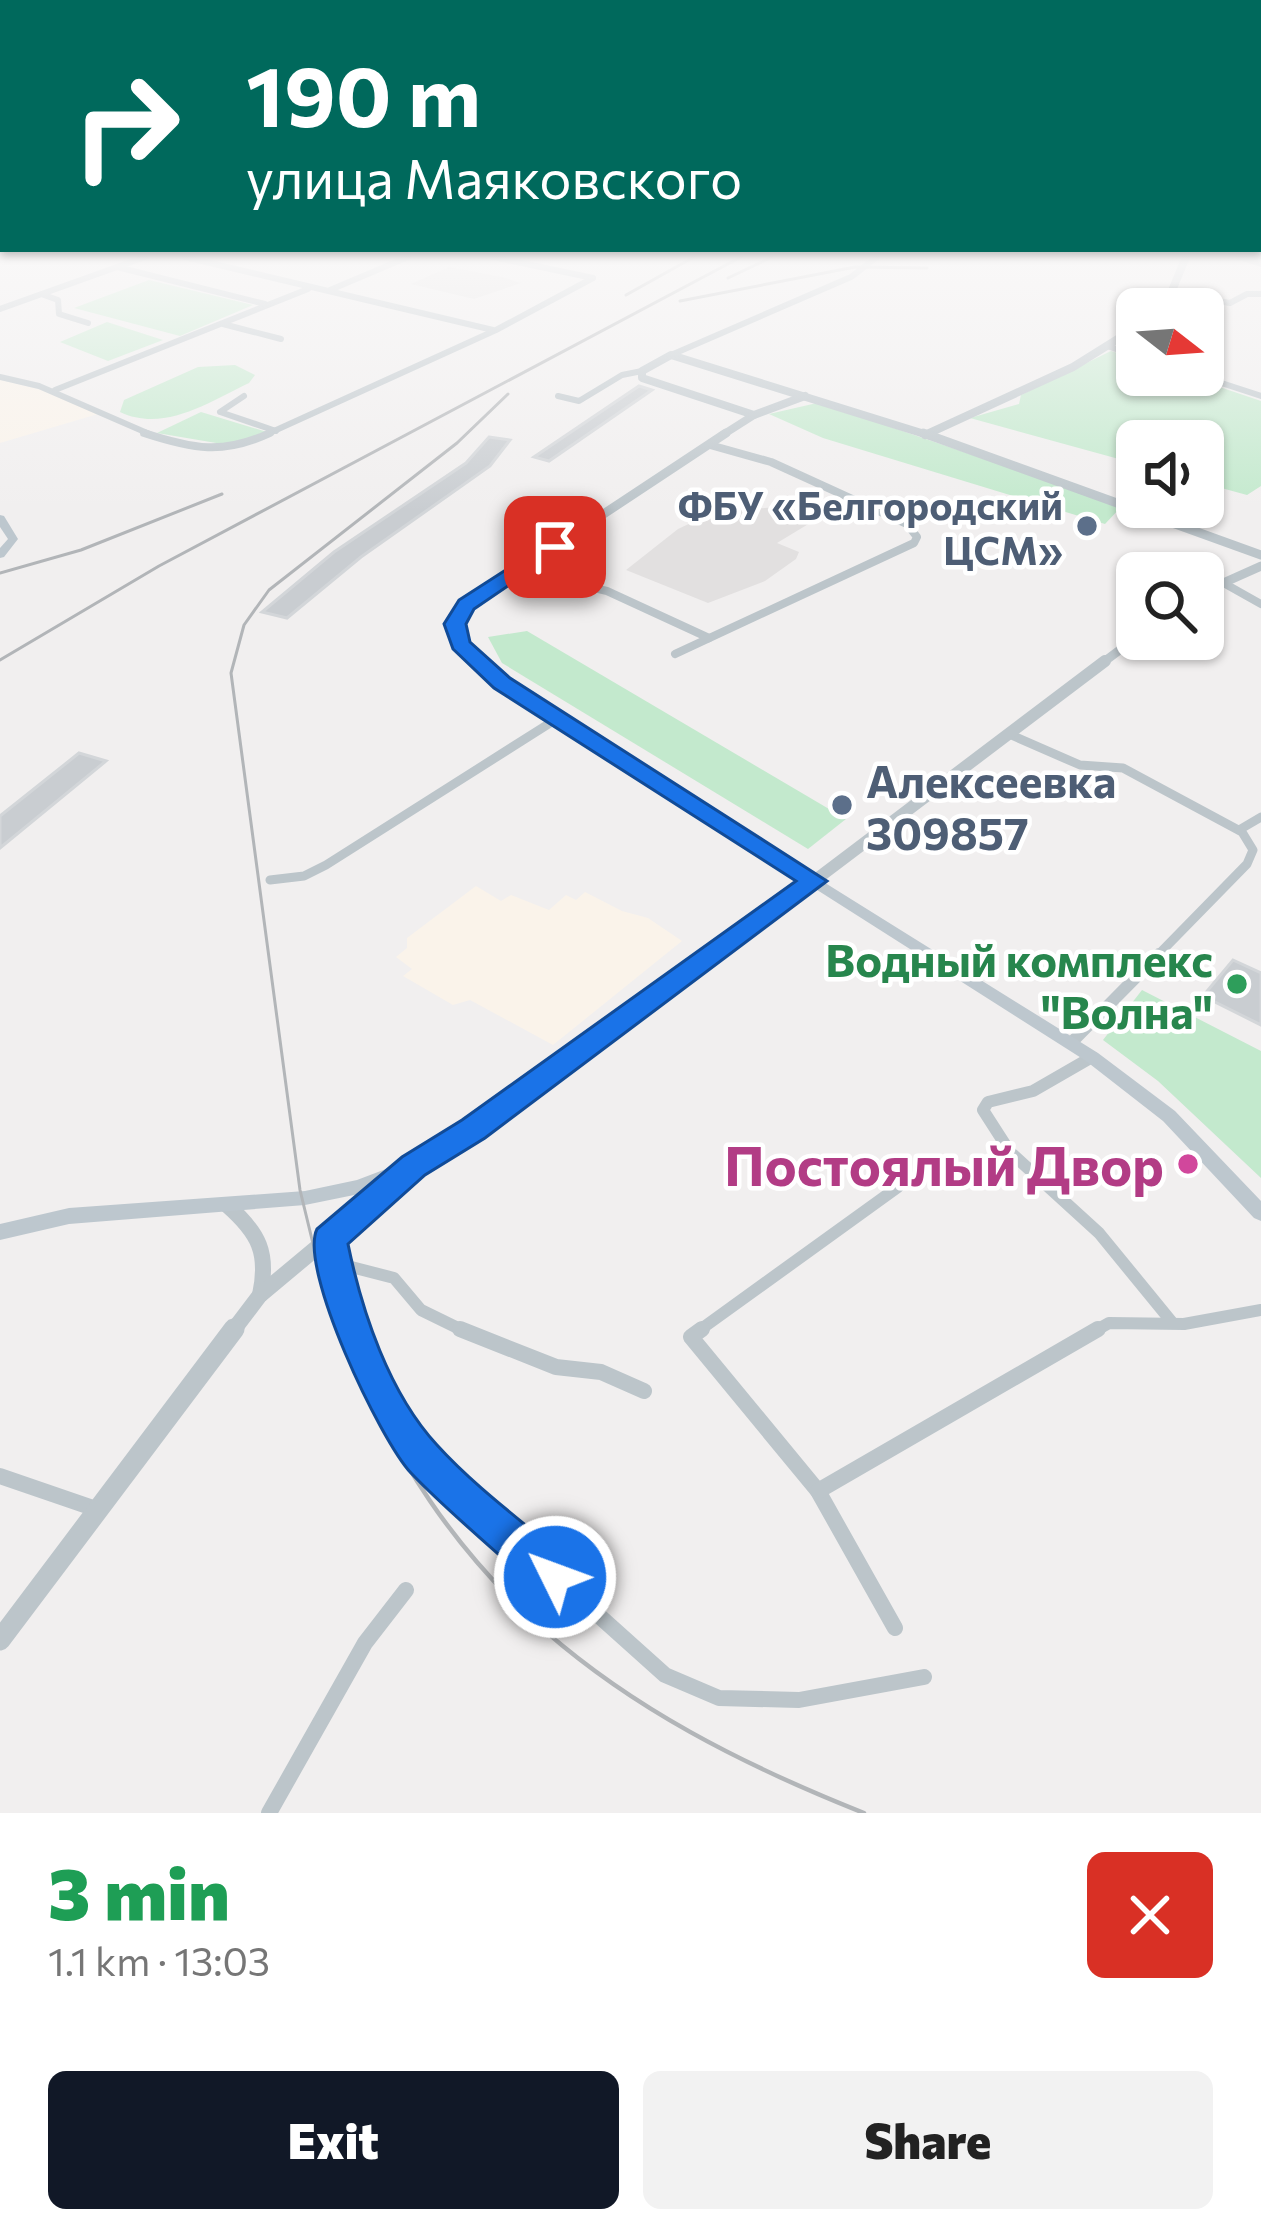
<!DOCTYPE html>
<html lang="en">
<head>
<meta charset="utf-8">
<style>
  :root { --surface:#fff; --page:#f2f2f2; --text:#222; --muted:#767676; --accent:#111827 }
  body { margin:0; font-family:Commissioner,sans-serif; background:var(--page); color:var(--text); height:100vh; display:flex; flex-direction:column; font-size:45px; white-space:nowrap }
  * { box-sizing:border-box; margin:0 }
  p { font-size:39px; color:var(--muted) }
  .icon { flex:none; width:66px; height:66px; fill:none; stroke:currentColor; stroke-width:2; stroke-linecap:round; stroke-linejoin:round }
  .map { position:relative; height:1813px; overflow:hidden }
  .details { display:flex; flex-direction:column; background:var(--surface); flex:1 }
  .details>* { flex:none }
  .hud { position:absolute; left:0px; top:0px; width:1263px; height:252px; box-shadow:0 3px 9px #0004; background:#00695c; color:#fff; overflow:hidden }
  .needle { width:78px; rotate:107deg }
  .buttons { position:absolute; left:1116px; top:288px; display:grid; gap:24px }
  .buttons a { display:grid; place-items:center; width:108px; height:108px; border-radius:18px; background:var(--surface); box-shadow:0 3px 9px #0004; font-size:60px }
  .pin { position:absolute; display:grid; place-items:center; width:102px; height:102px; color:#fff; margin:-51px; border-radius:24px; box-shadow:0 6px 18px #0006 }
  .me { position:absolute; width:132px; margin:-66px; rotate:312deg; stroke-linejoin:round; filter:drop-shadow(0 0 9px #0008) }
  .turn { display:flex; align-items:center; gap:42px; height:252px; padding:0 48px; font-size:54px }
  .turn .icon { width:156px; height:156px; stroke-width:2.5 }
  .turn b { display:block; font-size:84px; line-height:102px }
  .round { display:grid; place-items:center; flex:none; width:126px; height:126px; border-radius:18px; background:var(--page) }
  .overview { display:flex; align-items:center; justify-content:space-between; height:204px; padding:0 48px }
  h1 { font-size:72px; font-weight:800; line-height:90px; color:#1e9e55 }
  .action { display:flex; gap:24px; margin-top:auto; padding:24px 48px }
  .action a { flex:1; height:138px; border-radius:18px; background:var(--accent); color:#fff; font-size:48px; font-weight:800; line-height:138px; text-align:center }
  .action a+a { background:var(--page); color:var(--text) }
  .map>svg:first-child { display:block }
  .commercial { fill:#faf3ea }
  .education { fill:#e2e0e0 }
  .green { fill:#c3e9cd }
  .building { fill:#c9cdd1; stroke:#d3d6d9; stroke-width:3 }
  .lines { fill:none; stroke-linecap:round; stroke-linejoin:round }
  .minor-far4 { stroke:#bcc5ca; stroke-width:6 }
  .minor-far3 { stroke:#bcc5ca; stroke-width:8 }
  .minor-far2 { stroke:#bcc5ca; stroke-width:9 }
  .minor-far1 { stroke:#bcc5ca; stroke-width:12 }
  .minor { stroke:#bcc5ca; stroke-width:16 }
  .tertiary-far4 { stroke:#bcc5ca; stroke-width:8 }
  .tertiary-far3 { stroke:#bcc5ca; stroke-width:9 }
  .tertiary-far2 { stroke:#bcc5ca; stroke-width:12 }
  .tertiary-far1 { stroke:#bcc5ca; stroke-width:16 }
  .tertiary { stroke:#bcc5ca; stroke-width:21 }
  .secondary { fill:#bdc7ce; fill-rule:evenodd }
  .rail-far1 { stroke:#b2b5b8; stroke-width:3 }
  .rail { stroke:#b2b5b8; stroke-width:4.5 }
  .route { fill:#1a73e8; stroke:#114b97; stroke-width:3 }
  .service-dot { fill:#5c6f8a; stroke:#fff; stroke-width:4.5 }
  .leisure-dot { fill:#2e9e5b; stroke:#fff; stroke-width:4.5 }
  .hotel-dot { fill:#d1479c; stroke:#fff; stroke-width:4.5 }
  .labels { text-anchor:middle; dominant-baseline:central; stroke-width:9; stroke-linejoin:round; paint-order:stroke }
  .far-service-label { font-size:39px; font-weight:bold; fill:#4e5e75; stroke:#fff; text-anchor:end }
  .service-label { font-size:45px; font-weight:bold; fill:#4e5e75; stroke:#fff; text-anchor:start }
  .leisure-label { font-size:45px; font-weight:bold; fill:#27864d; stroke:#fff; text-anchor:end }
  .near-hotel-label { font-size:54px; font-weight:bold; fill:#b23c85; stroke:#fff; text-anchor:end }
</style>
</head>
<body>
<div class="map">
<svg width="1261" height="1813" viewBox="0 0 1261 1813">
  <rect width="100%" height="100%" fill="#f1efef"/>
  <g class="commercial">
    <polygon points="0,380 46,391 98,414 0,443"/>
    <polygon points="476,886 501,901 511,895 549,910 566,895 576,900 585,892 622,911 648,918 682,941 553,1045 470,1000 453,1005 403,976 412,969 396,957 407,948 407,938"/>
  </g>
  <g class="education">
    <polygon points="449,267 502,277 521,283 474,299 411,284"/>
    <polygon points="733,503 754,509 775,507 815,520 777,543 799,552 796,559 765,581 708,603 626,570 678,529"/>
  </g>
  <g class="green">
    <polygon points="149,280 253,305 180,336 74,308"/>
    <polygon points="107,322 163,340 108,361 60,342"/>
    <polygon points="1111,351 1137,359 1137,375 1184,375 1261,401 1261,486 1247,495 1203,483 1203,441 1137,441 1137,464 970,418 1019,404 1021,395"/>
    <path d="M235,365L255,375L249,383C209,402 164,433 120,412L124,400L198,367Z"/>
    <polygon points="817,403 838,409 1122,506 1105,524 823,438 769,414"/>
    <polygon points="201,412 267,432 234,446 157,433"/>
    <polygon points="527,631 846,819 808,849 502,663 488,637"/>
    <polygon points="1142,990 1261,1051 1261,1178 1158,1081 1103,1040"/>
  </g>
  <g class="building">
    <polygon points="639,386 652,390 549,461 534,457"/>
    <polygon points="489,437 510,440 490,466 361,557 287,618 262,612 334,552 466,463"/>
    <polygon points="79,753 106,761 0,848 0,816"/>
    <polygon points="1233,960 1261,973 1261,1025 1203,996"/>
  </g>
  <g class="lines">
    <g class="minor-far4">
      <polyline points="185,257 493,330"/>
      <polyline points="493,257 593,278"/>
      <polyline points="1239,257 1261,264"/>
      <polyline points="117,267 265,304"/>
      <polyline points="330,290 408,257"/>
      <polyline points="1171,293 1230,303 1247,294 1261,294"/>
      <polyline points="44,295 58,300 59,314 88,323"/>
      <polyline points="0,309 145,257"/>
      <polyline points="223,324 281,339"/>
      <polyline points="1110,347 1137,356"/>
      <polyline points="671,355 851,277 877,257"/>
      <polyline points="1197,375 1261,396"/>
      <polyline points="0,377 39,386 154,436"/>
      <polyline points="55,390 308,289"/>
      <polyline points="244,396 220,412 276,431"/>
      <polyline points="558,396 579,401 622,375 642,371"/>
      <polyline points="263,436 496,330 593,278"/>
    </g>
    <g class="minor-far3">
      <path d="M144,433C193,449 223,455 270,433"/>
      <polyline points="518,570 607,591 709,638"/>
      <polyline points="1220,581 1261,604"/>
      <polyline points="675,654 914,543 917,537 907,524 771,462 710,445"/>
    </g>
    <g class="minor-far2">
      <polyline points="1009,734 1080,765 1123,768 1242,832 1253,850 1247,864 1156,957"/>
      <polyline points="1239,830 1261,817"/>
      <polyline points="270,880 304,876 326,865 558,718"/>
    </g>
    <g class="minor-far1">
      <polyline points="1072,1042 1159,954"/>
      <polyline points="1092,1057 1033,1091 988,1102 983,1110 1010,1152 1099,1233 1171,1321"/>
      <polyline points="329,1239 340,1292 357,1332"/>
      <polyline points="332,1262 394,1278 421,1310 466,1332"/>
      <polyline points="697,1332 898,1187"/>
      <polyline points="1093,1332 1109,1323 1184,1324 1261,1310"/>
    </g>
    <g class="minor">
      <polyline points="355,1329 385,1401 422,1457 665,1675 719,1698 799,1700 924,1677"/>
      <polyline points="460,1329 556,1367 601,1372 644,1391"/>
      <polyline points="702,1329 691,1337 818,1491 895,1628"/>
      <polyline points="0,1476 96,1509"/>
      <polyline points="818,1491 1098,1329"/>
      <polyline points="269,1813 365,1643 406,1590"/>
    </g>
    <g class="tertiary-far4">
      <polyline points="1158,309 1171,293 1186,257"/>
      <polyline points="754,415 642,378 642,371 671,355 931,436"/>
      <polyline points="925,435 1073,367 1137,327"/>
      <polyline points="721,436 754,415 805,396"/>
    </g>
    <g class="tertiary-far3">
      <polyline points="923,433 1261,555"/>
      <polyline points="1203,592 1261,566"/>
      <polyline points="482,664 460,644 455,624 466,605 726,433"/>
      <polyline points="1101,664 1137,637"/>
    </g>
    <polyline class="tertiary-far2" points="479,661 502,683 814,881 1105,661"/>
    <g class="tertiary-far1">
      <path d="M227,1205C259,1233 269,1253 260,1295"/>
      <polyline points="232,1332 260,1295 410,1170"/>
    </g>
    <polyline class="tertiary" points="0,1640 234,1329"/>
    <g class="secondary">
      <polygon points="0,515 4,516 18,539 4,557 0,558 0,548 8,539 0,527"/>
      <polygon points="814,876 1098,1053 1175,1111 1261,1201 1261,1221 1254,1218 1163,1121 1086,1061 814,888 480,1134 419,1171 359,1194 305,1205 69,1224 0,1240 0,1224 69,1208 305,1191 357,1180 407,1161 468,1124 809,878"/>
    </g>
    <g class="rail-far1">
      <polyline points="728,278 772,257"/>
      <polyline points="626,295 694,257"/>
      <polyline points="680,301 855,267 927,268"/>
      <polyline points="0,573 81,550 222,494"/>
      <polyline points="0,660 159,566 741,257"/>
      <polyline points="343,1332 316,1256 300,1190 231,673 244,625 269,590 457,443 508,394"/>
    </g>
    <path class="rail" d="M342,1329C441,1590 612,1713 864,1813"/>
  </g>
  <linearGradient id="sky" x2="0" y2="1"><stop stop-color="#87c4e5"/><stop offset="0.5" stop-color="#f9f8f8"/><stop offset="1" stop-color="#f9f8f8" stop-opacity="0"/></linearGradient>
  <rect width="1261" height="511" fill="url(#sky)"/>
  <path class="route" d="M548,543L565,547L474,609L466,624L470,642L510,678L827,881L485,1138L425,1175L348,1244C362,1312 389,1393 437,1445C476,1488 526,1524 570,1562L576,1577L570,1592L555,1598L540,1592C498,1552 451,1515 411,1473C380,1440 298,1268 317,1229L402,1157L462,1120L796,881L494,688L453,649L444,624L459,600Z"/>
  <g class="service-dot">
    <circle cx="1087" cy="526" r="12"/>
    <circle cx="842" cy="805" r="12"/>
  </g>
  <circle class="leisure-dot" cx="1237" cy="984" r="12"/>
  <circle class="hotel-dot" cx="1188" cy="1164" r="12"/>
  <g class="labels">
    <g class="far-service-label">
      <text x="1063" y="504">ФБУ «Белгородский<tspan x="1063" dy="45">ЦСМ»</tspan></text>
    </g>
    <g class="service-label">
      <text x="866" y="779">Алексеевка<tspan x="866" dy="52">309857</tspan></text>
    </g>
    <g class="leisure-label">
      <text x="1213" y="958">Водный комплекс<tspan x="1213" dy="52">"Волна"</tspan></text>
    </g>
    <g class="near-hotel-label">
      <text x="1164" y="1164">Постоялый Двор</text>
    </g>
  </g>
</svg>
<div class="buttons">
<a><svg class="needle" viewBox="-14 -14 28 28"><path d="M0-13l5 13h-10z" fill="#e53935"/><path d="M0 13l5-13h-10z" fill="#767676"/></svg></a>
<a><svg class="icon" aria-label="sound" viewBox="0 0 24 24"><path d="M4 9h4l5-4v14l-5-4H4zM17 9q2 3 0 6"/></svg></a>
<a><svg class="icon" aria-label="search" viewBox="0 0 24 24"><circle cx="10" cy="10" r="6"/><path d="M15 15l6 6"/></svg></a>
</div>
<div class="pin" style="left:555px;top:547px;background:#d93025"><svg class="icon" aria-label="arrive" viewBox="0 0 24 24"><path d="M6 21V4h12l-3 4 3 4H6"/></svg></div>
<svg class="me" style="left:555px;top:1577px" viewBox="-20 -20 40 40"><circle r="17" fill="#1a73e8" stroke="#fff" stroke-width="3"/><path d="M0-11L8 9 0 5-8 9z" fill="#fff"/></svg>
<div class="hud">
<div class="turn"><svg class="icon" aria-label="right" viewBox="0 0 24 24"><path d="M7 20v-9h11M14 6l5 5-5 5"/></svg><div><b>190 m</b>улица Маяковского</div></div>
</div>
</div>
<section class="details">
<div class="overview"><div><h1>3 min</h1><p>1.1 km · 13:03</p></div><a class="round" style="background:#d93025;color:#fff"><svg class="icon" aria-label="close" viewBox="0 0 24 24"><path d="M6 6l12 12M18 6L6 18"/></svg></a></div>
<div class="action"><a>Exit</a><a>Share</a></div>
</section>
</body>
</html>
